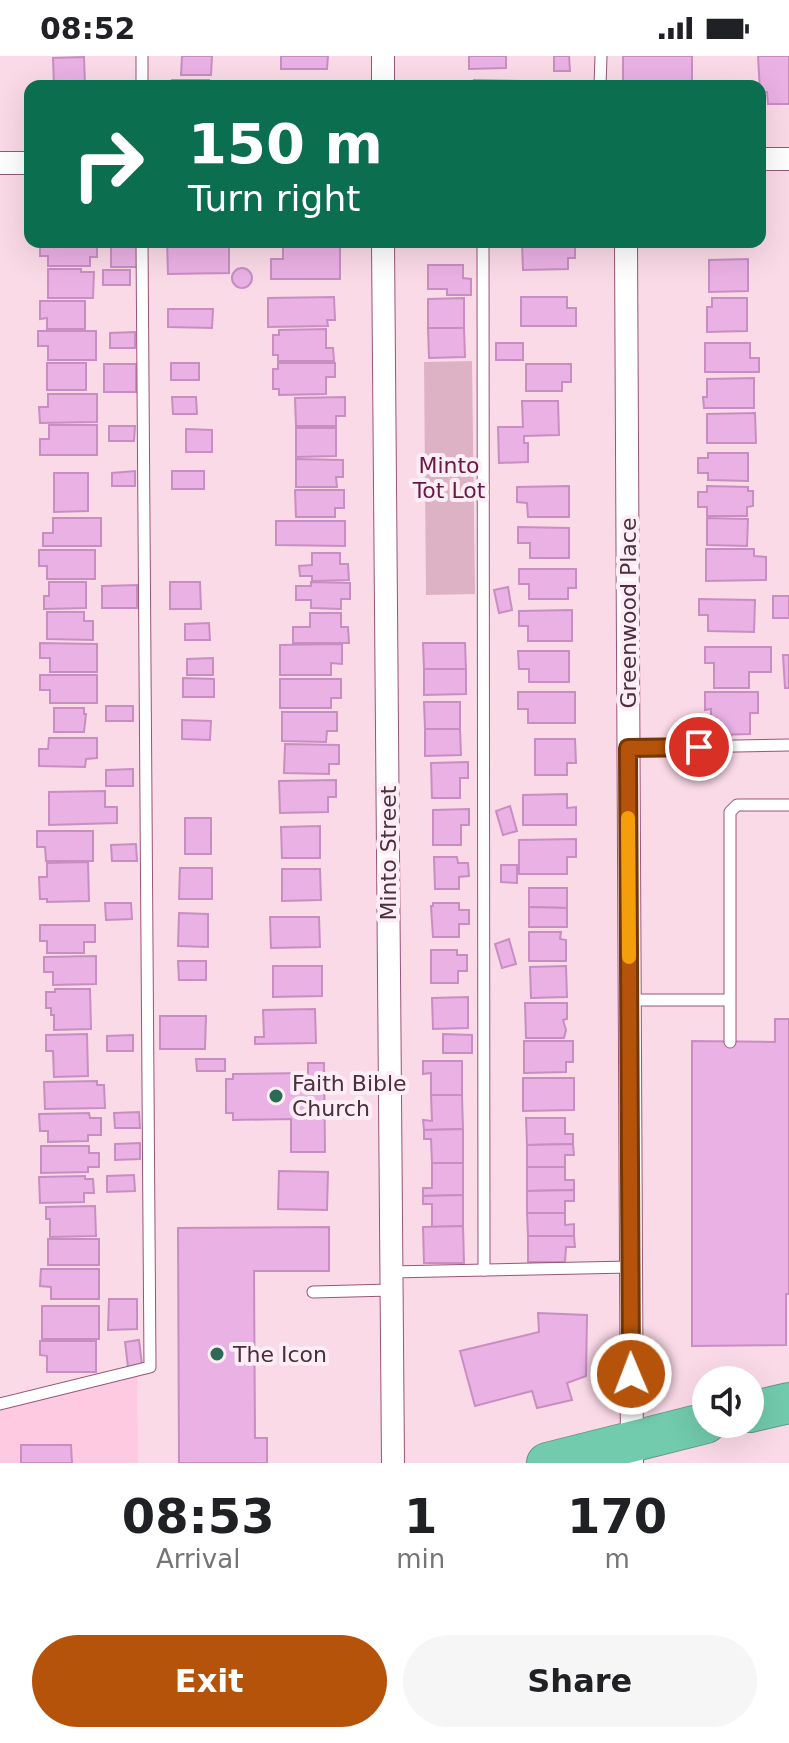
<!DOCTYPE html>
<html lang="en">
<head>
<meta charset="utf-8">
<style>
  :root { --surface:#fff; --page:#f6f6f6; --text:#202124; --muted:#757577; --accent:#b45309 }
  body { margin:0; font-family:"DejaVu Sans",sans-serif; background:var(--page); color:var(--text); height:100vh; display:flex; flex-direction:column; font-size:30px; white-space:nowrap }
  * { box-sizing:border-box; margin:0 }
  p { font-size:26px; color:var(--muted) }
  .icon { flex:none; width:44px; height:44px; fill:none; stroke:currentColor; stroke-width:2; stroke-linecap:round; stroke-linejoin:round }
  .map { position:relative; height:1407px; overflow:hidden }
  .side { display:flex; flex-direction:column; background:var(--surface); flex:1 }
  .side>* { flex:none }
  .guide { position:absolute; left:24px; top:24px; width:742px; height:168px; border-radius:16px; box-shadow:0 8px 32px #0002; background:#0b6e4f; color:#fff; overflow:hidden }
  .tools { position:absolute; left:692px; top:1310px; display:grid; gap:16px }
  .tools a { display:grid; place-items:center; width:72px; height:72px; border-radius:50%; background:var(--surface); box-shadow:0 8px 32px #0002; font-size:40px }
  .pin { position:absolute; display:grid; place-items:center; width:68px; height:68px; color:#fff; margin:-34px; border:4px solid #fff; border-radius:50%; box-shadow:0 2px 8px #0007 }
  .me { position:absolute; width:88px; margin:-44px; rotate:359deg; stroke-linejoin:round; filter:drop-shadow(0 0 6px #0008) }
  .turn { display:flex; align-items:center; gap:28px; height:168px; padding:0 32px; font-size:36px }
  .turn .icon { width:104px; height:104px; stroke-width:2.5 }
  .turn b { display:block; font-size:56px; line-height:68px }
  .eta { display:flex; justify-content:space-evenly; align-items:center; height:136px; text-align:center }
  .eta b { font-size:48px; font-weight:700; line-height:56px }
  .primary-button { display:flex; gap:16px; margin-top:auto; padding:16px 32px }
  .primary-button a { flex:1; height:92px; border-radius:48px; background:var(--accent); color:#fff; font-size:32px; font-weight:700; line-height:92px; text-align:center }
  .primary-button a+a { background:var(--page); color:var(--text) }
  .status { display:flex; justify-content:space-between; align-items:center; height:56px; padding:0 40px; background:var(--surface); direction:ltr }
  .status svg { height:22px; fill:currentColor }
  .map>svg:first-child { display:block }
  .built { fill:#fecae2 }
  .green { fill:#ddb2c5 }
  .building { fill:#eab1e4; stroke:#c88ec2; stroke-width:2 }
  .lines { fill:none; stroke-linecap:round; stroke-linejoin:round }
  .lane-casing { stroke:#957; stroke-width:13 }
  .street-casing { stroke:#957; stroke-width:24 }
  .highway-casing { stroke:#659486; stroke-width:42 }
  .lane { stroke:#fff; stroke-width:11 }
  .street { stroke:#fff; stroke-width:22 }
  .highway { stroke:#72cbad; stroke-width:40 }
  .route-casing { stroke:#753606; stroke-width:20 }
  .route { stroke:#b45309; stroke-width:14 }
  .slow { stroke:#f59e0b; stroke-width:14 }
  .poi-dot { fill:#2c6a56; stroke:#fdedf4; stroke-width:3 }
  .labels { text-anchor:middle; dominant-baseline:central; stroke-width:8; stroke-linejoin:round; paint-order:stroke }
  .park-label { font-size:22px; fill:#6a1947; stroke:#fdedf4 }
  .street-label { font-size:22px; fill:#4c2e3d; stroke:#fdedf4 }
  .poi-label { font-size:22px; fill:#4c2e3d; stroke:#fdedf4; text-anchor:start }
</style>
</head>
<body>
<div class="status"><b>08:52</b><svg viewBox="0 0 49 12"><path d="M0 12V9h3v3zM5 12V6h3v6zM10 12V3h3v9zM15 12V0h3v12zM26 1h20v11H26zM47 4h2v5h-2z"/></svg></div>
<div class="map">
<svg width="789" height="1407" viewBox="0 0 789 1407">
  <rect width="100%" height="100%" fill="#fbdae8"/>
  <polygon class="built" points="137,1316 138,1407 0,1407 0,1353"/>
  <polygon class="green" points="472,305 475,538 426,539 424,306"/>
  <g class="building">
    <polygon points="182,0 212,0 211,19 181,19"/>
    <polygon points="281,0 328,0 327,13 281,13"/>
    <polygon points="469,0 506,0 506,12 469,13"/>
    <polygon points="554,0 569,0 570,15 554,15"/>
    <rect x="623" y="0" width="69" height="30"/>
    <polygon points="758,0 789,0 789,48 768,48 767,36 760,36"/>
    <polygon points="84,1 85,30 54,30 53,2"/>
    <polygon points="172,24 209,24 208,30 172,30"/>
    <polygon points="474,24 520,25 520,30 474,30"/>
    <rect x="277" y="26" width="47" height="4"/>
    <polygon points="40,186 97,186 97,201 90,201 90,210 48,210 48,200 40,200"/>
    <rect x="111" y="186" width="26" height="25"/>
    <polygon points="167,186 229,186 229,217 168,218"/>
    <polygon points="522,186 575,186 575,202 568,202 568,213 523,214"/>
    <polygon points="283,190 340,190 340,223 271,223 271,203 283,203"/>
    <polygon points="748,203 748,235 709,236 709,204"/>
    <polygon points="428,209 463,209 463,222 471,223 471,239 447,239 447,233 428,233"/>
    <circle cx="242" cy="222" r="10"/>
    <polygon points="48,213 81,213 81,216 94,216 93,242 48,242"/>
    <rect x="103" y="214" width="27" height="15"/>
    <polygon points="334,241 335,264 327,264 328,270 268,271 268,242"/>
    <polygon points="521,241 567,241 567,252 576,252 576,270 521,270"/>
    <polygon points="464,242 464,272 428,272 428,243"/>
    <polygon points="712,242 747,242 747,275 707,276 707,251 712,251"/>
    <polygon points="40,245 85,245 85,273 47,273 47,262 40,263"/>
    <polygon points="168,253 213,253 212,272 168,271"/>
    <polygon points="428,272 464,272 465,301 429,302"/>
    <polygon points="326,273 326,292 333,292 334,305 278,305 278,299 273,299 273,279 279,279 279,274"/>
    <polygon points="38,275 96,275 96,304 48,304 48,290 38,290"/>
    <polygon points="135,276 135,292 110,292 110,277"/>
    <rect x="496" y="287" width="27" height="17"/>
    <polygon points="705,287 750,287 750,302 759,302 759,316 705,316"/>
    <rect x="47" y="307" width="39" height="27"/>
    <rect x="171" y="307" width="28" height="17"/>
    <polygon points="278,307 335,307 335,321 326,321 326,338 279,339 279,333 273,333 273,313 278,313"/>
    <rect x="104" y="308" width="32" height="28"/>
    <polygon points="526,308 571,308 571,326 562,326 562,335 526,335"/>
    <polygon points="754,322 754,352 704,352 703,341 707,341 707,323"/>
    <polygon points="48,338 97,338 97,366 40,367 39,351 48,351"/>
    <polygon points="172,341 196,341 197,358 173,358"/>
    <polygon points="345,341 345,360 336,360 336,370 296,370 295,342"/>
    <polygon points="522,345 558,345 559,379 524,380 524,387 528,387 528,406 499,407 498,371 523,371"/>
    <polygon points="755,357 756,387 707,387 707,358"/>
    <polygon points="49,369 97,369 97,399 40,399 40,383 49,383"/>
    <polygon points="109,370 135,370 134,385 109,385"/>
    <polygon points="296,372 336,372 336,400 296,401"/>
    <polygon points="186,373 212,374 212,396 186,396"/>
    <polygon points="708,397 748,397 748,425 708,424 708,417 698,417 698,402 708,402"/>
    <polygon points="296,403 343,404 343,421 336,421 337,431 296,431"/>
    <polygon points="135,415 135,430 112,430 112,417"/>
    <rect x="172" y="415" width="32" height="18"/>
    <polygon points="54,417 88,417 88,455 54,456"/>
    <polygon points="569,430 569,461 528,461 527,447 517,446 517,431"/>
    <polygon points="707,430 748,431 748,435 753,435 753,450 747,451 747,460 707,460 707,451 698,451 698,436 707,436"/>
    <polygon points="295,434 344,434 344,452 335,452 335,461 296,461"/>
    <polygon points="53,462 101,462 101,490 43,490 43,477 53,477"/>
    <polygon points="707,462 748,463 747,490 707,489"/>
    <polygon points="276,465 345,465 345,490 276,489"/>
    <polygon points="518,471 569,472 569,502 530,502 530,487 518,487"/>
    <polygon points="706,493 754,493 754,500 766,501 766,524 706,525"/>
    <polygon points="39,494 95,494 95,523 47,523 47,510 39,510"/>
    <polygon points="312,497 340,497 340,508 348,508 349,524 312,525 312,520 300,520 299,510 312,509"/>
    <polygon points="519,513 576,513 576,532 568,532 568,543 529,543 529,528 519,528"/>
    <polygon points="49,526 86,526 86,552 44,553 44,540 49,540"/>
    <polygon points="170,526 200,526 201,553 170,553"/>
    <polygon points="311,526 350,527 350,543 341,543 341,553 311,552 311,544 296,544 296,530 311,530"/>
    <polygon points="137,529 137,552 102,552 102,530"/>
    <polygon points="508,531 512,554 499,557 494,534"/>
    <rect x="773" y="540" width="16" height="22"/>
    <polygon points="699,543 755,544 754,576 708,575 708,559 699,559"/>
    <polygon points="572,554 572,585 528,585 528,570 519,570 519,555"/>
    <polygon points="47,556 84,556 84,565 93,565 93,584 47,583"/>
    <polygon points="310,557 341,557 341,571 348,571 349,587 293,587 293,571 310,571"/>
    <polygon points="209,567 210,584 185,584 185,568"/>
    <polygon points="40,587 97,588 97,616 50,616 50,602 40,602"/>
    <polygon points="423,587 465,587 466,613 424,613"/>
    <polygon points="342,588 342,608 331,607 331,619 280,619 280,589"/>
    <polygon points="705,591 771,591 771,616 749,616 749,632 714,632 714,607 705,607"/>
    <polygon points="518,595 569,595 569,626 529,626 529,613 519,613"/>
    <polygon points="783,599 789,599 789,632 785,632"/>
    <polygon points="213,602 213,619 187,619 187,603"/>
    <polygon points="424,613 466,613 466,638 424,639"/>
    <polygon points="40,619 97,619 97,647 50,647 50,634 40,634"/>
    <polygon points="183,622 214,623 214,641 183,641"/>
    <polygon points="280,623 341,623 341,642 331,642 331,652 280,652"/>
    <polygon points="518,636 575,636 575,667 528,667 528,653 518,653"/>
    <polygon points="705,636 758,636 758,657 750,657 750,678 716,679 716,662 711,662 711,653 705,654"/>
    <polygon points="424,646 460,646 460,673 425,673"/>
    <rect x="106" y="650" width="27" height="15"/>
    <polygon points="54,652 84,652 84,658 86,658 84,676 54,676"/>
    <polygon points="282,656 337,656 337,675 327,675 326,686 282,685"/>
    <polygon points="182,664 211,665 210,684 182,683"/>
    <polygon points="425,673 460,673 461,699 425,700"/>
    <polygon points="49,682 97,682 97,702 86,703 85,711 39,710 39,693 48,693"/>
    <polygon points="535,683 575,683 576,707 567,707 567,719 535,719"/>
    <polygon points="285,688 339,689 339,708 329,708 329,718 284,717"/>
    <polygon points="468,706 468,722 460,722 460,742 432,742 431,707"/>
    <polygon points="133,713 133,730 106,730 106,714"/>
    <polygon points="336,724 336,741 328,741 328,756 280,757 279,725"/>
    <polygon points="105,735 105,751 117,751 117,767 49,769 49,736"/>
    <polygon points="567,738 567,752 576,751 576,769 523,769 523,739"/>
    <polygon points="510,750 517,775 503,779 496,755"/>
    <polygon points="469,753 469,769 461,769 461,789 433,789 433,754"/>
    <rect x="185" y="762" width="26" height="36"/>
    <polygon points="320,770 320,802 282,802 281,771"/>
    <polygon points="37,775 93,775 93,805 46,805 45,791 37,791"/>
    <polygon points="576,783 576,801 567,801 567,818 519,818 519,784"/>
    <polygon points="136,788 137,805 112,805 111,789"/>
    <polygon points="434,801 457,801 458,807 468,807 469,820 459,821 459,833 435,833"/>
    <polygon points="88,806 89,845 47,846 47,843 40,843 39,821 47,821 47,807"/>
    <polygon points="501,809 517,809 517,827 501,826"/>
    <polygon points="180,812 212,812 212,843 179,843"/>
    <polygon points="282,813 320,813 321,844 282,845"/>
    <polygon points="529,832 567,832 567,852 529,851"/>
    <polygon points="105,847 131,847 132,863 106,864"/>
    <polygon points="433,847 459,847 459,854 469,854 469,868 459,868 459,881 433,881 431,850 433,850"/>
    <polygon points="529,851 567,852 567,871 529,871"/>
    <polygon points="179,857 208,858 208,891 178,890"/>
    <polygon points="270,861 319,861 320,891 271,892"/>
    <polygon points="40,869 95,869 95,886 84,886 84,897 47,897 47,885 40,885"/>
    <polygon points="529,876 561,876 560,883 566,884 566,905 529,905"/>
    <polygon points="509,883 516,908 502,912 495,888"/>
    <polygon points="431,894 457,894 457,899 467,899 467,915 458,915 458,927 431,927"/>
    <polygon points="96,900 96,928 53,929 53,916 44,916 44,901"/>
    <polygon points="178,905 206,905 206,924 179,924"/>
    <polygon points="273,910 322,910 322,940 273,941"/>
    <polygon points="566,910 567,941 531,942 530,911"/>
    <polygon points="55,933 90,933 91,973 54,974 54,959 51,959 51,952 46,952 46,936 55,936"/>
    <polygon points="468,941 468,972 433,973 432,942"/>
    <polygon points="525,947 567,947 567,963 563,964 566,974 564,982 526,982"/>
    <polygon points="315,953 316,987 255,988 255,981 264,981 263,954"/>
    <polygon points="160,960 206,960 205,993 160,993"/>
    <polygon points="775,963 789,963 789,1238 786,1238 786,1289 692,1290 692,985 775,986"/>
    <polygon points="87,978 88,1020 54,1021 53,995 46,995 46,979"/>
    <polygon points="443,978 472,979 472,997 443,997"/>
    <polygon points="133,979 133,995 107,995 107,980"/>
    <polygon points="524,985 573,985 573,1006 566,1006 566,1016 524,1017"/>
    <polygon points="196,1003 225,1003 225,1015 197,1015"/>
    <polygon points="423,1005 462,1005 462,1039 431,1039 431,1017 423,1018"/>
    <polygon points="308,1007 324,1007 325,1096 291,1096 291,1063 233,1064 233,1057 226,1057 226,1023 233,1023 233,1018 308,1017"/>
    <polygon points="523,1022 574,1022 574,1054 523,1055"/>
    <polygon points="97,1025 97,1029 104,1029 105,1052 45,1053 44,1026"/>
    <polygon points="431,1039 462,1039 463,1073 424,1074 423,1064 432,1065"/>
    <polygon points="139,1056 140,1072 115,1072 114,1057"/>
    <polygon points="89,1057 90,1062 101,1062 101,1079 88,1079 88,1085 48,1086 48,1075 40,1075 39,1058"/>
    <polygon points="526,1062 565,1062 565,1078 573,1078 573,1088 527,1089"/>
    <polygon points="463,1073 463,1107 432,1107 431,1083 424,1083 424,1074"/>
    <polygon points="140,1087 140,1103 115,1104 115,1088"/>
    <polygon points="573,1088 574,1099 565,1099 565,1111 527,1111 527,1089"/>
    <polygon points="41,1090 89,1090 89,1097 99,1097 99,1111 88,1111 88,1116 41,1117"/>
    <polygon points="432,1107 463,1107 463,1139 423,1140 423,1132 432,1132"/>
    <polygon points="527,1111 565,1111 565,1124 574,1124 574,1134 527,1135"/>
    <polygon points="279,1115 328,1116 327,1154 278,1153"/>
    <polygon points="134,1119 135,1135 107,1136 107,1120"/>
    <polygon points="85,1120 85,1123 93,1123 94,1137 84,1137 84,1146 40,1147 39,1121"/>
    <polygon points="574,1134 574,1145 565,1145 565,1157 527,1157 527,1135"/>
    <polygon points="463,1139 463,1170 432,1171 432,1148 423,1148 423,1140"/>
    <polygon points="95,1150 96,1180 50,1181 50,1163 46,1163 46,1151"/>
    <polygon points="527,1157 565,1157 565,1169 574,1168 574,1180 528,1180"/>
    <polygon points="463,1170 464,1207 424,1207 423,1171"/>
    <polygon points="329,1171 329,1215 254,1215 255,1382 267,1382 267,1407 179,1407 178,1172"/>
    <polygon points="528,1180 574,1180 575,1191 566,1191 565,1206 528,1206"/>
    <rect x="48" y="1183" width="51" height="26"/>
    <polygon points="41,1213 99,1213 99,1243 51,1243 51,1231 40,1230"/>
    <polygon points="109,1243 137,1243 137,1273 108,1274"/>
    <rect x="42" y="1250" width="57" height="33"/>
    <polygon points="538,1257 587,1259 586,1320 567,1327 572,1344 537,1352 532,1335 475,1350 460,1295 539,1276"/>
    <polygon points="139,1284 142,1309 128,1311 125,1286"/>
    <polygon points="40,1285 96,1285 96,1316 47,1316 47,1300 40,1299"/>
    <polygon points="21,1389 71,1389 72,1407 21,1407"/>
  </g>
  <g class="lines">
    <defs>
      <g id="lane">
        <polyline points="142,30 142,0"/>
        <polyline points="600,30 601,0"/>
        <polyline points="483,186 484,1214"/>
        <polyline points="628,692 789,689"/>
        <polyline points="629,944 729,944"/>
        <polyline points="730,986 730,756 737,749 789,749"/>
        <polyline points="391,1216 630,1211"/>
        <polyline points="313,1236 391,1234"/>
        <polyline points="0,1348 150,1311 142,186"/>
      </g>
      <g id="street">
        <polyline points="383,30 383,0"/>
        <polyline points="760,103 789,103"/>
        <polyline points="0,107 30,107"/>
        <polyline points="383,186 393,1407"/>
        <polyline points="626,186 632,1407"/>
      </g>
      <g id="highway">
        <polyline points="750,1356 789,1347"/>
        <polyline points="547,1407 706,1367"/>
      </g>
    </defs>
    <use href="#lane" class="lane-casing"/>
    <use href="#street" class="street-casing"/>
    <use href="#highway" class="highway-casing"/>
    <use href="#lane" class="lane"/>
    <use href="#street" class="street"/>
    <use href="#highway" class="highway"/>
  </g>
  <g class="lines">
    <defs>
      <polyline id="route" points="631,1318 628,692 699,691"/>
    </defs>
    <use href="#route" class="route-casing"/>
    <use href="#route" class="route"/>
    <polyline class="slow" points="628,762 629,901"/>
  </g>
  <g class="poi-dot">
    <circle cx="276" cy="1040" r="8"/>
    <circle cx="217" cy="1298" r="8"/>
  </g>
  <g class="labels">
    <g class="park-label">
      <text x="449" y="409">Minto<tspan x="449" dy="25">Tot Lot</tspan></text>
    </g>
    <g class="street-label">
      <text transform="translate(628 557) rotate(-90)">Greenwood Place</text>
      <text transform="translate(388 797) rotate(-90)">Minto Street</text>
    </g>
    <g class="poi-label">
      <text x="292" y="1027">Faith Bible<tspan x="292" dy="25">Church</tspan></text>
      <text x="233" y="1298">The Icon</text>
    </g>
  </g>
</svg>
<div class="tools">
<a><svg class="icon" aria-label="sound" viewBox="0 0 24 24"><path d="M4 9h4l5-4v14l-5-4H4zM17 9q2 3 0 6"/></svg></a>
</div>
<div class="pin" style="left:699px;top:691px;background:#d93025"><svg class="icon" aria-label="arrive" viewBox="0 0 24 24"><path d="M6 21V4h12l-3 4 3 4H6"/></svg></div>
<svg class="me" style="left:631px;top:1318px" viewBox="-20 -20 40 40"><circle r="17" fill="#b45309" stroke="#fff" stroke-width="3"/><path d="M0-11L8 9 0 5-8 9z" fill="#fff"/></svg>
<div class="guide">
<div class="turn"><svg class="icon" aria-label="right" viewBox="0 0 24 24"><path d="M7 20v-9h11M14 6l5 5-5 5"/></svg><div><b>150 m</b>Turn right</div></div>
</div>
</div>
<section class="side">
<div class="eta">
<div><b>08:53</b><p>Arrival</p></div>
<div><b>1</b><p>min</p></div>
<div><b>170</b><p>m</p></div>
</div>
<div class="primary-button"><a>Exit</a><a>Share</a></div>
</section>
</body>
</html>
